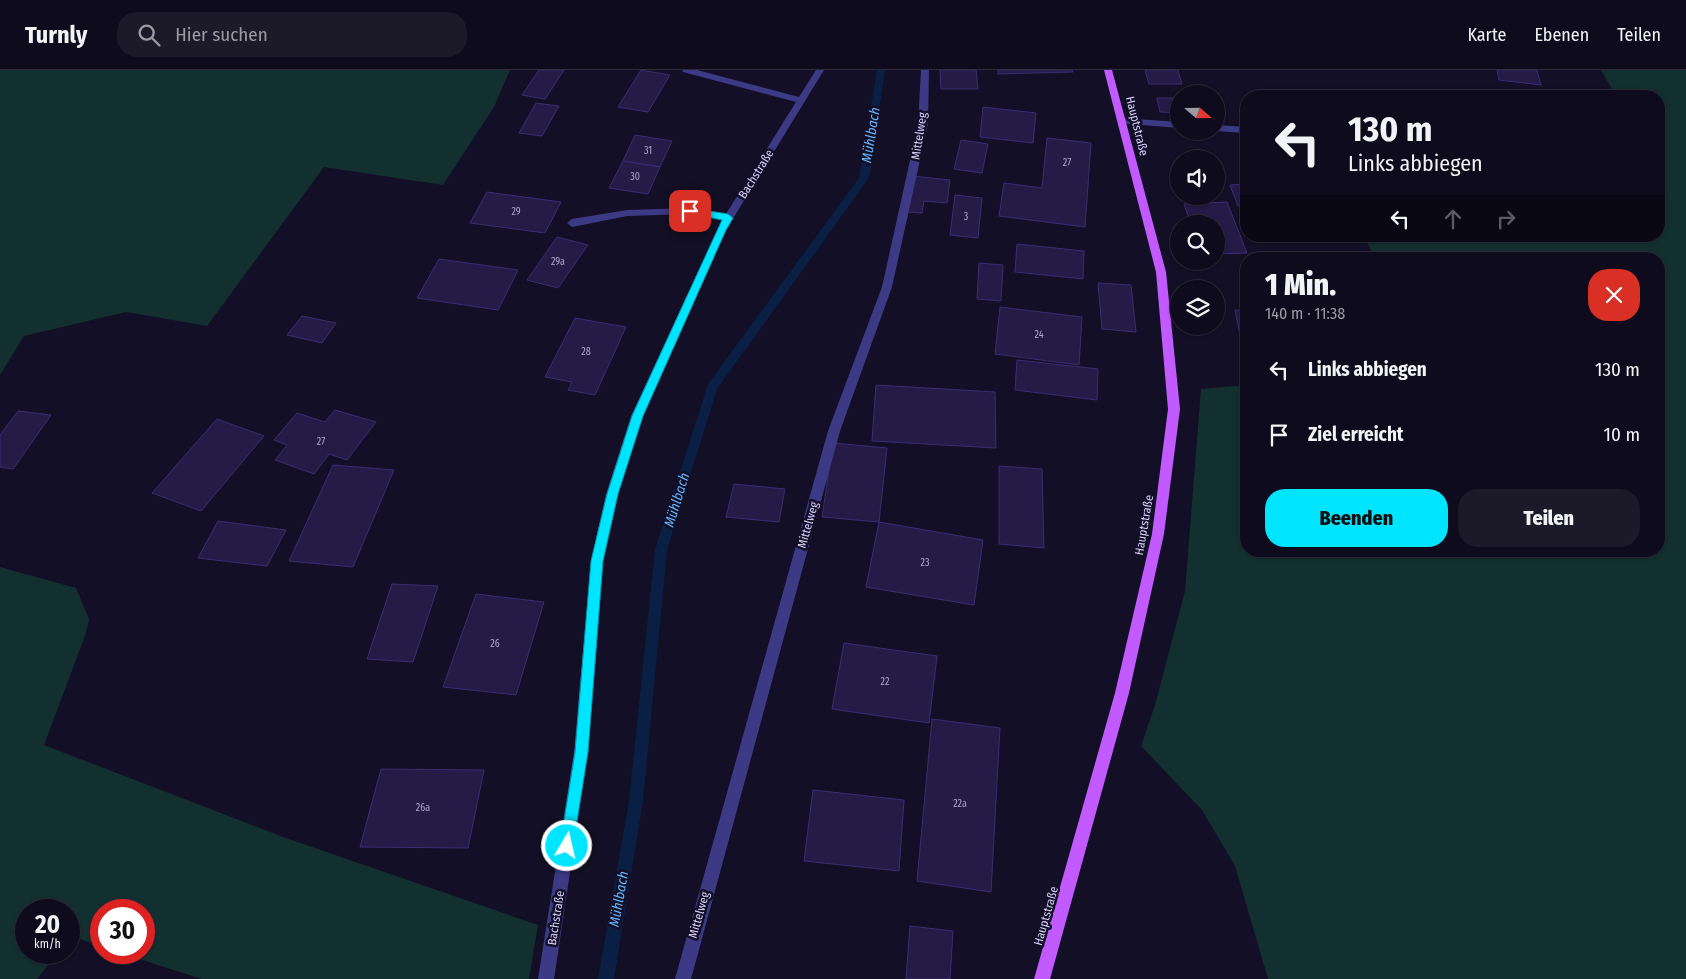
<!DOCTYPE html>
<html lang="de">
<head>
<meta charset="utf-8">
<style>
  :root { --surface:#0e0b1c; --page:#1c1929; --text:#f1f3f6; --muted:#9b9ba3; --line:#2e2b3b; --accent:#00e5ff }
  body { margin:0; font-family:"Fira Sans Condensed",sans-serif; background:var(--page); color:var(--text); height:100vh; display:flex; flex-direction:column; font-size:19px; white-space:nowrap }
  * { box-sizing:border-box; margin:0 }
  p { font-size:16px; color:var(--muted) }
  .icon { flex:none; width:28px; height:28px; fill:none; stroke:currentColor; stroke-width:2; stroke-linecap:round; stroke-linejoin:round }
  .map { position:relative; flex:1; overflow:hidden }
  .details { position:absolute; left:1240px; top:182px; width:425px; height:305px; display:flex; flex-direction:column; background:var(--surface); border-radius:20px; box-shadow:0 1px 4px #0004,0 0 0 1px var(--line) }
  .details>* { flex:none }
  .hud { position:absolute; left:1240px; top:20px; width:425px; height:152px; border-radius:20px; box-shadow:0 1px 4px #0004,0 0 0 1px var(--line); background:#0e0b1c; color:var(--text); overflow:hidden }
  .needle { width:32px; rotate:110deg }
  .fabs { position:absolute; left:1170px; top:15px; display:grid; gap:10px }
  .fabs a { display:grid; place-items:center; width:55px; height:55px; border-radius:50%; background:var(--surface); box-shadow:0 1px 4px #0004,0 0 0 1px var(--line); font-size:25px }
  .speed { position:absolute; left:15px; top:829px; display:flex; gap:10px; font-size:25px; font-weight:700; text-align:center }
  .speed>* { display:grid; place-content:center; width:65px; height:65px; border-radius:50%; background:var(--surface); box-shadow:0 1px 4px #0004,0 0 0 1px var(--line); line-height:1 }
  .speed small { font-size:12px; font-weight:400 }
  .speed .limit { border:8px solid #d22; background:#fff; color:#111 }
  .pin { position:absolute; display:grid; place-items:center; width:42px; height:42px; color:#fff; margin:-21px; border-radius:10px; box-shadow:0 2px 8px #0006 }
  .me { position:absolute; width:55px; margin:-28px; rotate:9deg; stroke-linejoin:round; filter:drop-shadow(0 0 4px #0008) }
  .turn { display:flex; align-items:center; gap:18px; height:105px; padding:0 25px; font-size:22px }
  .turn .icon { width:65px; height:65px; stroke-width:2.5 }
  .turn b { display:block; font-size:35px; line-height:42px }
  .lanes { display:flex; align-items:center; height:48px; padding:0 25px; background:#0003; justify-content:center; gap:25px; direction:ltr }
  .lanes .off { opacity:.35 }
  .round { display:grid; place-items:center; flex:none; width:52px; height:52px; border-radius:20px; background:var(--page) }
  .headline { display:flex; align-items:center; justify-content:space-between; height:85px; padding:0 25px }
  h1 { font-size:30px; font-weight:800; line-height:38px }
  .primary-button { display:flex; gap:10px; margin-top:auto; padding:10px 25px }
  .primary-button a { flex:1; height:58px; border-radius:20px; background:var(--accent); color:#111; font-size:20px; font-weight:800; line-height:58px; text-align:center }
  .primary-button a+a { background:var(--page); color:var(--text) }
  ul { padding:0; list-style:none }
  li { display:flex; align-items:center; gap:15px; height:65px; padding:0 25px }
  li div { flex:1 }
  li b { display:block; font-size:19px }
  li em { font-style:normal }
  header { display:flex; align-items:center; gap:30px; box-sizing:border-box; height:70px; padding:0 25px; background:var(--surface); border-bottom:1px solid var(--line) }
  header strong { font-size:24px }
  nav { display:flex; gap:28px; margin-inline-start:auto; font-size:18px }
  .search { width:350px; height:45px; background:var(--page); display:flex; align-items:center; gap:12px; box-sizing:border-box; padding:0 18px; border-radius:20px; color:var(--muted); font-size:19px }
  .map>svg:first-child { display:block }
  .green { fill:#12302f }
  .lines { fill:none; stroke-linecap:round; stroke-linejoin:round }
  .stream { fill:#0a1f44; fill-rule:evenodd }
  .building { fill:#241b47; stroke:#3b2d73 }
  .minor { fill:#3d3a85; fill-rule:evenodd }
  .major { fill:#c25bff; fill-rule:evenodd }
  .route { fill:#00e5ff; stroke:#0095a6 }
  .labels { text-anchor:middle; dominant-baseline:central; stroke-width:5; stroke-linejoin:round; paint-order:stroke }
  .number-label { font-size:10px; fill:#aca6d1 }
  .street-label { font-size:12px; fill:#d9d4ff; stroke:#130f26 }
  .water-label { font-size:14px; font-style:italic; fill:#62b6ff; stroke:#130f26 }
</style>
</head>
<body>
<header>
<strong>Turnly</strong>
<div class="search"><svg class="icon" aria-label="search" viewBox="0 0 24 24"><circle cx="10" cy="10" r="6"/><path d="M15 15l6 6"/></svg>Hier suchen</div>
<nav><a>Karte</a><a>Ebenen</a><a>Teilen</a></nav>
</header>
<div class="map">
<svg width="1686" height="909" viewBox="0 0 1686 909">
  <rect width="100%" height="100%" fill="#130f26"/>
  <g class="green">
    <polygon points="0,0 510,0 494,37 443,115 324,97 207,256 126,242 24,266 0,305"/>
    <polygon points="1601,0 1686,0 1686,909 1268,909 1235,796 1202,740 1141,676 1155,635 1185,521 1201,319 1246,315 1246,481 1659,481 1659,189 1375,189 1364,166 1659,166 1659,118 1666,118 1659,105 1659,26 1616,26"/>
    <polygon points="0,497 76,518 89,549 86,563 44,675 283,767 538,855 529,909 202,909 120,883 144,882 144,840 101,840 101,876 71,866 69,868 69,840 26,840 26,882 58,883 37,909 0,909"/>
  </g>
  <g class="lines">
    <polygon class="stream" points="877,0 885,0 869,108 717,319 667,480 643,731 614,909 598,909 629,731 655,480 708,314 859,108"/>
  </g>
  <g class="building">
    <polygon points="539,0 564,0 545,29 522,25"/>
    <polygon points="641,0 670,5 648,42 618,37"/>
    <polygon points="940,0 976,0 978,19 941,19"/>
    <polygon points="998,0 1072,0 1073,2 998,4"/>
    <polygon points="1145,0 1178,0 1182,14 1149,14"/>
    <polygon points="1497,0 1537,0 1541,15 1499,10"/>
    <polygon points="1157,28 1179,28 1179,43 1160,42"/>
    <polygon points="536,33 559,36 542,66 519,63"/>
    <polygon points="983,37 1036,43 1033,73 980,67"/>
    <polygon points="635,65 672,71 660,97 623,91"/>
    <polygon points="1047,68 1091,73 1085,157 999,146 1004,113 1042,118"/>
    <polygon points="961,70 988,74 982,103 954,99"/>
    <polygon points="623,91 660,97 648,124 609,118"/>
    <polygon points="912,106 950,110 947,133 924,131 922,143 906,142"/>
    <polygon points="1246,114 1246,136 1238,136 1230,115"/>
    <polygon points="487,122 561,132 545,163 470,153"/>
    <polygon points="955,125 982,128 978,168 950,165"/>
    <polygon points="1227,132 1247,183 1216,184 1216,154 1191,154 1184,134"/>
    <polygon points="557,167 588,175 558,218 527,210"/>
    <polygon points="1017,174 1084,181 1083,209 1015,202"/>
    <polygon points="439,189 518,200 498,240 417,228"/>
    <polygon points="979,193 1003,195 1001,231 977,229"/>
    <polygon points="1098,213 1131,215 1136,262 1102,259"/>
    <polygon points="1000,237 1082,247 1079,295 995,284"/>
    <polygon points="1235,240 1246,241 1246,286 1244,285"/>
    <polygon points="302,246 336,253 322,273 287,265"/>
    <polygon points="575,248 626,257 595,325 568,320 572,312 545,307"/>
    <polygon points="1017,290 1098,299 1097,330 1015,320"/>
    <polygon points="876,315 995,322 996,378 872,371"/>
    <polygon points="335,340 376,352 347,390 329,384 314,404 275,390 287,375 274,370 297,343 325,352"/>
    <polygon points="18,341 51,345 13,399 0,397 0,365"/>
    <polygon points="217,349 264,366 201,441 152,423"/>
    <polygon points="833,373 887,378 879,452 822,447"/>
    <polygon points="333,395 394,400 353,497 289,491"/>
    <polygon points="999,396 1042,399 1044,478 999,474"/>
    <polygon points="734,414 785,419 779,452 726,447"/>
    <polygon points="218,451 286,460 267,496 198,488"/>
    <polygon points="879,452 983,470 974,535 866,517"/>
    <polygon points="392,514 438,516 413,592 367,589"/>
    <polygon points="476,524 544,532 516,625 443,617"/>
    <polygon points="844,573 937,586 929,653 832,639"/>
    <polygon points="932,649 1000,658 991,822 917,811"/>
    <polygon points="381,699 484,700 468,778 360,777"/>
    <polygon points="813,720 904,730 899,801 804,791"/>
    <polygon points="910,856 953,861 950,909 906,909"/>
  </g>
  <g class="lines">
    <g class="minor">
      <polygon points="682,0 697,0 799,27 816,0 824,0 726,160 643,346 618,424 603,491 588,682 554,909 538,909 574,682 591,491 606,424 631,346 722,150 690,144 627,146 572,157 567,153 572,149 627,140 690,138 726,144 796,32 683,2"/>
      <polygon points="921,0 929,0 928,54 892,217 840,361 691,909 675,909 828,361 882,217 918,54"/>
      <polygon points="1121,48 1179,52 1179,58 1118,53 1118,49"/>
      <polygon points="1216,55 1246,57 1246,63 1216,61"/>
    </g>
    <polygon class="major" points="1104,0 1112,0 1166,202 1180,339 1164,464 1129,623 1050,909 1034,909 1115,623 1152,464 1168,339 1156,202"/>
  </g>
  <polygon class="route" points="690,138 728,144 733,148 726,160 643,346 618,424 603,491 588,682 573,776 571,781 567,783 562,781 560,776 575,682 591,491 607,424 632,346 722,150 687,143 686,141"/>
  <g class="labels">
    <g class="number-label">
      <text x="648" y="81">31</text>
      <text x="1067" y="93">27</text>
      <text x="635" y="107">30</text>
      <text x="516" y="142">29</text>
      <text x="966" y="147">3</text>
      <text x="558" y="192">29a</text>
      <text x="1039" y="265">24</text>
      <text x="586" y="282">28</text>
      <text x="321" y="372">27</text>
      <text x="925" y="493">23</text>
      <text x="495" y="574">26</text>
      <text x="885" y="612">22</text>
      <text x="960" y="734">22a</text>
      <text x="423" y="738">26a</text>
    </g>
    <g class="street-label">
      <text transform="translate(1137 56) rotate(76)">Hauptstraße</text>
      <text transform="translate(919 66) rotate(-81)">Mittelweg</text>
      <text transform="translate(756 104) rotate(-58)">Bachstraße</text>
      <text transform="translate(808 455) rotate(-74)">Mittelweg</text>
      <text transform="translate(1144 455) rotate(-80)">Hauptstraße</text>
      <text transform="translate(699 845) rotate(-74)">Mittelweg</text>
      <text transform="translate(1046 846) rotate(-74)">Hauptstraße</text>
      <text transform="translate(556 848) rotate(-81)">Bachstraße</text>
    </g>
    <g class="water-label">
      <text transform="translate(871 65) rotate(-81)">Mühlbach</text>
      <text transform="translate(677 430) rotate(-73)">Mühlbach</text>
      <text transform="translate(619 829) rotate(-80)">Mühlbach</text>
    </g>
  </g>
</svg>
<div class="fabs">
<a><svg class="needle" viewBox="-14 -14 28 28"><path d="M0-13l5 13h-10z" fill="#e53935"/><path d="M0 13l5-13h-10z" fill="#9b9ba3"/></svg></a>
<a><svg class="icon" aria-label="sound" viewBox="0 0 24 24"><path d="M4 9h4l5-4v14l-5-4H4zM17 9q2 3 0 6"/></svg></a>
<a><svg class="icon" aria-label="search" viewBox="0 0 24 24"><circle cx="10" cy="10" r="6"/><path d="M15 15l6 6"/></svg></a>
<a><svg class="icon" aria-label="layers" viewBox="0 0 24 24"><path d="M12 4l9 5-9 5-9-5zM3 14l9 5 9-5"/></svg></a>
</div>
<div class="speed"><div>20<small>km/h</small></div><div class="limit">30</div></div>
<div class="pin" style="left:690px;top:141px;background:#d93025"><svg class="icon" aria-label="arrive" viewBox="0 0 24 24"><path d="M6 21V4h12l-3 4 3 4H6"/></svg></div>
<svg class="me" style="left:567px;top:776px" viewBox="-20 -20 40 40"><circle r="17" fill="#00e5ff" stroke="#fff" stroke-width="3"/><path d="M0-11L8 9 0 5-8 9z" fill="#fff"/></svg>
<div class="hud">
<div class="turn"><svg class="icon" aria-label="left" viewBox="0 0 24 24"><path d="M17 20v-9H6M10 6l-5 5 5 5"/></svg><div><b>130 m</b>Links abbiegen</div></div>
<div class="lanes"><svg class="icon" aria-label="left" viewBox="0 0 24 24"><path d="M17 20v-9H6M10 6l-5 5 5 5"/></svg><svg class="icon off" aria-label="ahead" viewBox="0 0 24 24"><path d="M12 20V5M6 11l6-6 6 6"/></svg><svg class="icon off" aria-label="right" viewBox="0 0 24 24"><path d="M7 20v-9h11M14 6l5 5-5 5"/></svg></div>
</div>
<section class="details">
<div class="headline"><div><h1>1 Min.</h1><p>140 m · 11:38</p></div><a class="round" style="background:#d93025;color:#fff"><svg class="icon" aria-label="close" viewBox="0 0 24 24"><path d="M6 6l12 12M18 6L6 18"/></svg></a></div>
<ul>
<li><svg class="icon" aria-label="left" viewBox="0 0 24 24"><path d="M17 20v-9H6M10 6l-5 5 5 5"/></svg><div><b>Links abbiegen</b></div><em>130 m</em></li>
<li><svg class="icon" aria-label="arrive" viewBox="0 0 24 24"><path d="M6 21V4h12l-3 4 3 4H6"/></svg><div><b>Ziel erreicht</b></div><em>10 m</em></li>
</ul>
<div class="primary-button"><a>Beenden</a><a>Teilen</a></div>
</section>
</div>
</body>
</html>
